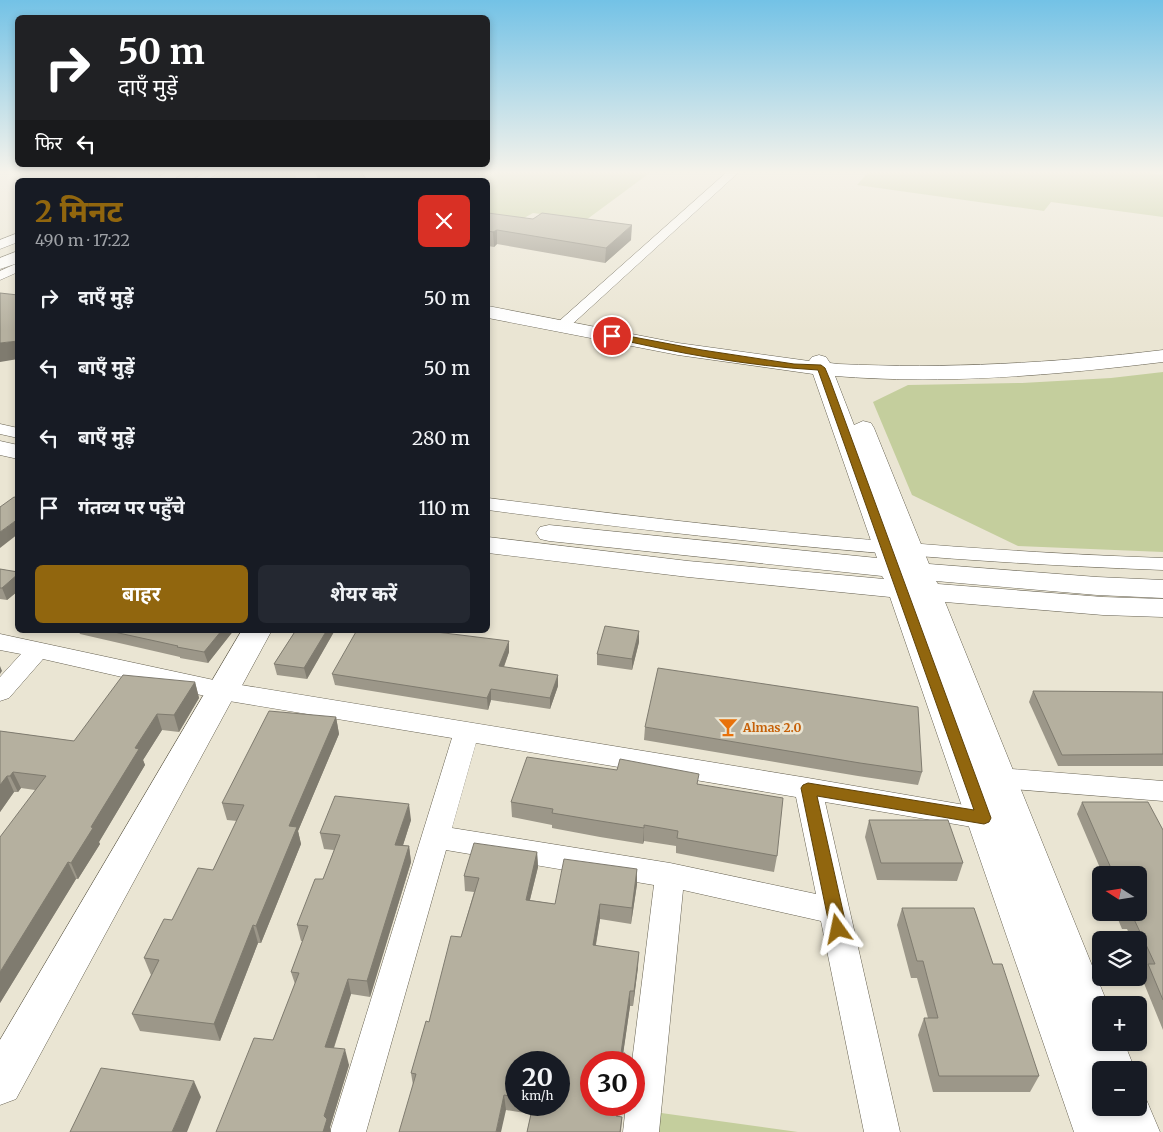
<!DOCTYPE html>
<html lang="hi">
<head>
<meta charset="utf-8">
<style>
  :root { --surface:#171b24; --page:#242831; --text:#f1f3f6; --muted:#9ea1a6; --accent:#91660e }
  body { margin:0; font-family:Merriweather,"Noto Sans Devanagari",serif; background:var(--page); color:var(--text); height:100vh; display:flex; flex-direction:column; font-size:19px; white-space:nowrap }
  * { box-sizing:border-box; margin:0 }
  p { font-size:16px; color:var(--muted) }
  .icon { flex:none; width:28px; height:28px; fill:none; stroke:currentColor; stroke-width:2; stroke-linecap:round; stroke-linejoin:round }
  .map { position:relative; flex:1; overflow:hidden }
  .details { position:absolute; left:15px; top:178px; width:475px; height:455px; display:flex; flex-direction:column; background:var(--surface); border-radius:8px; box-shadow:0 2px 8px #0003 }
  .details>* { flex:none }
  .top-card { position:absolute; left:15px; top:15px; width:475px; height:152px; border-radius:8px; box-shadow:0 2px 8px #0003; background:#202124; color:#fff; overflow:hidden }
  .needle { width:32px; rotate:282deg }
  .fabs { position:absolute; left:1092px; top:866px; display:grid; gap:10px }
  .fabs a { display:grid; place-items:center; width:55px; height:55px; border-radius:8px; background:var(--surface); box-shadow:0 2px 8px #0003; font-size:25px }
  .speed { position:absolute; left:505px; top:1051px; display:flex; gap:10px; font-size:25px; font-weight:700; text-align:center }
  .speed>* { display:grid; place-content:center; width:65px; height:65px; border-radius:50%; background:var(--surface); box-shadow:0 2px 8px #0003; line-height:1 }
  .speed small { font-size:12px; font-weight:400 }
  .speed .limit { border:8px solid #d22; background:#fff; color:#111 }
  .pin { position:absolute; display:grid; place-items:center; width:42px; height:42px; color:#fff; margin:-21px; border:2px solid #fff; border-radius:50%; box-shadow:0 1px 5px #0007 }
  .me { position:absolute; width:55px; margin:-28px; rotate:348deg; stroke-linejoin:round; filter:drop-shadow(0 0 4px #0008) }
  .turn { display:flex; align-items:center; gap:18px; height:105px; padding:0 20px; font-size:22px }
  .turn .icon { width:65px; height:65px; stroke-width:2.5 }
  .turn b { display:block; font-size:35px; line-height:42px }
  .then { display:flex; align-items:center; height:48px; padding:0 20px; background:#0003; gap:10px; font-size:19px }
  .round { display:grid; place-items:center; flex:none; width:52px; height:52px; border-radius:8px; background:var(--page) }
  .overview { display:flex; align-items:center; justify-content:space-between; height:85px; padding:0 20px }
  h1 { font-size:30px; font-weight:700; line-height:38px; color:var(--accent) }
  .primary-button { display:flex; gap:10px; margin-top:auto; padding:10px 20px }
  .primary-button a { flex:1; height:58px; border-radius:8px; background:var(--accent); color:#fff; font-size:20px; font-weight:700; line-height:58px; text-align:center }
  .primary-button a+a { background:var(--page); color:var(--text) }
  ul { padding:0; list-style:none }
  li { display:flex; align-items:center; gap:15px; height:70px; padding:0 20px }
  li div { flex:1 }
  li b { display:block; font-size:19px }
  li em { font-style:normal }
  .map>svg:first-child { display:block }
  .green { fill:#c4ce9d }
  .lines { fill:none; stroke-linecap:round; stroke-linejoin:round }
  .street-casing { stroke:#676252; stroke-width:1 }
  .secondary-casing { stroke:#676252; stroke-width:1 }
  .street { fill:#fff; fill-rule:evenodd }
  .secondary { fill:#fff; fill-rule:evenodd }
  .wall { fill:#9c9789; fill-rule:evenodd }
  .shaded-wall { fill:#7f7b6f }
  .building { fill:#b5b09f; stroke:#7f7b6f }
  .route { fill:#91660e; stroke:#5e4209 }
  .labels { text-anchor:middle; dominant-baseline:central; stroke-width:5; stroke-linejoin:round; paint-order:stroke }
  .food-label { font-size:12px; font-weight:bold; fill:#c56008; stroke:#eae5d3; text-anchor:start }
</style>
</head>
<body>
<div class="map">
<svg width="1163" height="1132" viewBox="0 0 1163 1132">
  <rect width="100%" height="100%" fill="#eae5d3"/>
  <g class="green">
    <polygon points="226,172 294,172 297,180 209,180"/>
    <polygon points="426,172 651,172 586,220 533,213 517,222 488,218 488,180 380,180 378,178"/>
    <polygon points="868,172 1143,172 1163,175 1163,217 1051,202 1044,211 857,185"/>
    <polygon points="1163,372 1163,552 1018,546 912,495 873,402 908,385 1022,383 1111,378"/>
    <polygon points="654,1112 798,1132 652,1132"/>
  </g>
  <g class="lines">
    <defs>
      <g id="street">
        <path d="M103,172C117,172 156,170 167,180C152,180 113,182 103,172Z"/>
        <polygon points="206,172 220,172 207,180 192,180"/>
        <polygon points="727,172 739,172 567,329 557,329 555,326 557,323"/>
        <polygon points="18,233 18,242 0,249 0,240"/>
        <polygon points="18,263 18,272 0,280 0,271"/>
        <polygon points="0,424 18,428 18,438 0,434"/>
        <path d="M488,498C712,527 938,550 1163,558V570C938,562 712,540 488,510Z"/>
        <path d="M0,634L223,682L808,778L994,810L998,818L994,826L984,829L825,802L900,1132H864L821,921L683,890L659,1132H623L626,1105H634V1062H632L654,885L446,850L366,1132H330L452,738L223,700L43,659L9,698L0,701V677L21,654L0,650ZM476,743L796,797L816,894L670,863L452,828Z"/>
        <polygon points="999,768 1163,781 1163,801 999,788 990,785 986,778 990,771"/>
      </g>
      <g id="secondary">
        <polygon points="166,172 185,172 172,180 154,180"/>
        <polygon points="18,251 18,263 0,269 0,258"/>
        <path d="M488,306L678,343L809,361L812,357L819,355L826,357L830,363L838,364C947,369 1055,363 1163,350V362C1055,375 944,385 835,376L854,425L863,421L871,423L874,428L929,564L1097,577L1163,580V598L1097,595L936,581L938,584L1103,597L1163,599V617L1103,615L945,602L1108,1005H1101V1042H1124L1135,1070H1101V1108H1139V1090L1143,1092L1160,1132H1074L890,597L688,577L488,553V537L688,561L884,579L882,576L549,541L540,539L536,533L540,527L549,525L877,558L813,374L678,355L488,318Z"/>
        <polygon points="0,441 18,445 18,459 0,455"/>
        <polygon points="242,630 272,630 239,691 232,700 16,1099 0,1105 0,1040"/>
      </g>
    </defs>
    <use href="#street" class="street-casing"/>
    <use href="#secondary" class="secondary-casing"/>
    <use href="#street" class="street"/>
    <use href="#secondary" class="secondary"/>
  </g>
  <g class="wall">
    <polygon points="315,172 361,172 367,180 318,180"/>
    <polygon points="488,213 631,240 605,263 497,244 494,247 488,246"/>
    <polygon points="0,569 18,572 18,591 7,600 0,599"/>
    <polygon points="78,630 234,630 208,663 180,658 180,657 80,634"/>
    <polygon points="296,630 335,630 307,679 277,675 274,664"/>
    <polygon points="639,642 632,670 597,665 597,654"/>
    <polygon points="509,652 504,667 558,686 550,709 491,700 488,710 335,685 332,674"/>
    <polygon points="195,682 199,698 179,732 162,730 143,760 145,765 99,842 100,844 78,879 76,879 0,1003 35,790 21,788 18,792 14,792 0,812 0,731 74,741"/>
    <polygon points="1033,691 1163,692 1163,766 1058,766 1029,702"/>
    <polygon points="336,717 339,734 298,831 301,844 261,943 258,943 220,1041 140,1031 132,1014 151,975 144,958 172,920 213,870 237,821 227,820 222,803"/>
    <polygon points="645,727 922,772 918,785 858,776 644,740"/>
    <polygon points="698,784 777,856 774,872 676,853 676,846 644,841 643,844 600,837 552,828 552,825 512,817 511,802"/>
    <polygon points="1082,802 1163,830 1163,1030 1141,976 1145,969 1139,955 1139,940 1132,940 1127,929 1122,929 1115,912 1139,912 1139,875 1103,875 1077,814"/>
    <polygon points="411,820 403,845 409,846 411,862 370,997 351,994 334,1048 349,1065 330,1127 273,1040 295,984 291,972 303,941 301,941 297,925 323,879 334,850 324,849 320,833"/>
    <polygon points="869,820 963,863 957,881 877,880 865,837"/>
    <path d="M537,852L538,867L530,900L555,904L637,869V884L631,924L600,919L596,945L638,967L633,1006H630L623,1053L617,1116L622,1117L621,1132H527L531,1114L506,1110L413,1085L411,1073L429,1022L461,937L474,892L465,891L464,876ZM516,1062L559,1105H516Z"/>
    <polygon points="902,908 993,964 1039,1076 1030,1092 933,1092 918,1035 924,1018 928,1018 917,978 911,978 897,925"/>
  </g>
  <g class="shaded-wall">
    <polygon points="632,225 631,240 605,263 606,248"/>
    <polygon points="497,230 497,244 494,247 493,232"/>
    <polygon points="18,341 18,359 0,362 0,343"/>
    <polygon points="18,519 18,534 0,548 0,532"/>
    <polygon points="18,574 18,591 7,600 2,588"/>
    <polygon points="222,630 234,630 208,663 204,652"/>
    <polygon points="327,630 335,630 307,679 304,668"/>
    <polygon points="639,631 639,642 632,670 632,659"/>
    <polygon points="509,641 509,652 500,677 499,666"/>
    <polygon points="0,666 2,671 0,674"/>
    <polygon points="558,675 558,686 550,709 550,698"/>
    <polygon points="195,682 199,698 179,732 174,715"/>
    <polygon points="491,689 491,700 488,710 487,698"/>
    <polygon points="157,714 162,730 143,760 145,765 99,842 100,844 78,879 71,863 135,748"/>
    <polygon points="336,717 339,734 298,831 301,844 261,943 256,926 289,826"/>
    <polygon points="13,772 21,788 18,792 10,776"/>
    <polygon points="7,776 14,792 0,812 0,785"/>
    <polygon points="409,804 411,820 398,861 395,845"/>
    <polygon points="644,825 644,841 643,844 644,828"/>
    <polygon points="409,846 411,862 370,997 367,981"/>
    <polygon points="537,852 538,867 526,915 526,900"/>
    <polygon points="68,862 76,879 0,1003 0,972"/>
    <polygon points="637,869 637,884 631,924 632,908"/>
    <polygon points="600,904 600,919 593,960 593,945"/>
    <polygon points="253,925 258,943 220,1041 214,1024"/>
    <polygon points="639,952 638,967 633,1006 634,991"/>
    <polygon points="348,979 351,994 329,1062 325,1047"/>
    <polygon points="630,991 630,1006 622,1062 621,1053"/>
    <polygon points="345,1049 349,1065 330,1127 331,1132 323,1132 324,1116"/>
    <polygon points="194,1081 201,1097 187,1132 172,1132"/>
    <polygon points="504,1095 506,1110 501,1132 496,1132"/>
    <polygon points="618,1105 619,1105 616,1131 616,1116"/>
  </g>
  <g class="building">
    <polygon points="318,172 361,172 367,180 321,180"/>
    <polygon points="488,213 533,219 542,213 632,225 606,248 497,230 493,232 488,231"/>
    <polygon points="0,293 18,295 18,341 0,343"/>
    <polygon points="14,497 18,498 18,519 0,532 0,507"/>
    <polygon points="0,569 18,572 18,574 2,588 0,588"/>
    <polygon points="605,626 639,631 632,659 597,654"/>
    <polygon points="105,630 222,630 204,652 177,647 178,646"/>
    <polygon points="296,630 327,630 304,668 274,664"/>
    <polygon points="357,630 420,630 509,641 499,666 558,675 550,698 491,689 487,698 332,674"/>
    <polygon points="658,668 918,707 922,772 860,763 645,727"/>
    <polygon points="123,675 195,682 174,715 157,714 135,748 139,749 91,827 93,828 71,863 68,862 0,972 0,837 46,776 13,772 10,776 7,776 0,785 0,731 74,741"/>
    <polygon points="1033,691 1163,692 1163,754 1062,755"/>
    <polygon points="269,711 336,717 289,826 297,827 256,926 253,925 214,1024 132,1014 159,960 144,958 164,919 172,920 198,868 213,870 244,805 222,803"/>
    <polygon points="527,757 617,770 620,759 699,774 697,784 783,798 777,856 677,838 678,831 644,825 644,828 600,821 552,813 553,809 511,802"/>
    <polygon points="335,796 409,804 395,845 409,846 367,981 348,979 325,1047 345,1049 324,1116 327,1119 323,1132 216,1132 254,1038 273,1040 299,973 291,972 308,926 297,925 315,879 323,879 340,835 320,833"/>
    <polygon points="1082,802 1148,802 1163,830 1163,1000 1148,964 1155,964 1133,917 1129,917 1127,912 1139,912 1139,875 1114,875"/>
    <polygon points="869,820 948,820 963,863 881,863"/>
    <polygon points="474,843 537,852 526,900 555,904 564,859 637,869 632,908 600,904 593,945 639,952 634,991 630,991 621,1053 625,1053 623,1062 591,1062 591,1105 618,1105 616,1116 622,1117 620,1132 527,1132 533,1105 559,1105 559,1062 516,1062 516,1097 504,1095 496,1132 399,1132 416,1074 411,1073 426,1021 429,1022 451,936 461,937 479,878 464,876"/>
    <polygon points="902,908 974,908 993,964 1002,964 1039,1076 939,1076 924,1018 938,1018 923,961 917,961"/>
    <polygon points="101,1068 194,1081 172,1132 70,1132"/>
  </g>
  <linearGradient id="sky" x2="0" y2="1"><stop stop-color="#73c2e6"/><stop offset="0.52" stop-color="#f6f3eb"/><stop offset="1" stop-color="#f6f3eb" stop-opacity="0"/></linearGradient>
  <rect width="1163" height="331" fill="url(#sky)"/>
  <path class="route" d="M612,333L702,350L794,364L821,365L825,368L830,380L991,818L989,822L984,824L817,796L847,929L844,934L838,936L833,934L830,929L801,788L803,785L808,783L974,810L818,370C748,366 676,353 609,337L608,336Z"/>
  <defs>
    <symbol id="bar-bare" viewBox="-9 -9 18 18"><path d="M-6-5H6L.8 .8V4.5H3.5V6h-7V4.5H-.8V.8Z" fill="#e8710a" stroke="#eae5d3" stroke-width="2.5" paint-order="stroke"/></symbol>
  </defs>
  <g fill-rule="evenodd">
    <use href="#bar-bare" x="714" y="713" width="28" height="28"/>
  </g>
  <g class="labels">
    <g class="food-label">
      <text x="743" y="727">Almas 2.0</text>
    </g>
  </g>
</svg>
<div class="fabs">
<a><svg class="needle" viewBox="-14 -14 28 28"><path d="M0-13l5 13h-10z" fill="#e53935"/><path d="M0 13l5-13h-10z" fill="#9ea1a6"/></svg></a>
<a><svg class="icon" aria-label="layers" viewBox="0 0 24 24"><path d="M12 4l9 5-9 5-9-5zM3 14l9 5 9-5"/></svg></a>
<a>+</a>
<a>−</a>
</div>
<div class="speed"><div>20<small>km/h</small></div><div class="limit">30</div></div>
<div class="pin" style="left:612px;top:336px;background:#d93025"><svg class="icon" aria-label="arrive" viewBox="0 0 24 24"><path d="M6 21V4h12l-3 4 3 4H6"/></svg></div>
<svg class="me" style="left:838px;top:929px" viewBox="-20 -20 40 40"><path d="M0-17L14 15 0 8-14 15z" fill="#91660e" stroke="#fff" stroke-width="4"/></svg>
<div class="top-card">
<div class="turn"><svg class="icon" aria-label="right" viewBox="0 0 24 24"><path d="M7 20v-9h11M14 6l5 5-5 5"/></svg><div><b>50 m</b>दाएँ मुड़ें</div></div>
<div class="then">फिर<svg class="icon" aria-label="left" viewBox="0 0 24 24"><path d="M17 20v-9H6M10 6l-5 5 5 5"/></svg></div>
</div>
<section class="details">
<div class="overview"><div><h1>2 मिनट</h1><p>490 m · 17:22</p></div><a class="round" style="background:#d93025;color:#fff"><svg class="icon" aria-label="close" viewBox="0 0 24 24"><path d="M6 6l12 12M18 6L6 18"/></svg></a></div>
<ul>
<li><svg class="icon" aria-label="right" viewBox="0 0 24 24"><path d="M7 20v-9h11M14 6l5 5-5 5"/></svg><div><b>दाएँ मुड़ें</b></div><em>50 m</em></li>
<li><svg class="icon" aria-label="left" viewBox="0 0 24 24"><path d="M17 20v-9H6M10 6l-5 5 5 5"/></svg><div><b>बाएँ मुड़ें</b></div><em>50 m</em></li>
<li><svg class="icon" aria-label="left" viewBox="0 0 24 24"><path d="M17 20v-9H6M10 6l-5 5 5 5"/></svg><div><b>बाएँ मुड़ें</b></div><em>280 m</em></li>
<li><svg class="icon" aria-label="arrive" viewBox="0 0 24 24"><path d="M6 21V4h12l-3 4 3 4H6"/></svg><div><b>गंतव्य पर पहुँचे</b></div><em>110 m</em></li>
</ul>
<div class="primary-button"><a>बाहर</a><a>शेयर करें</a></div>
</section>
</div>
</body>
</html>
